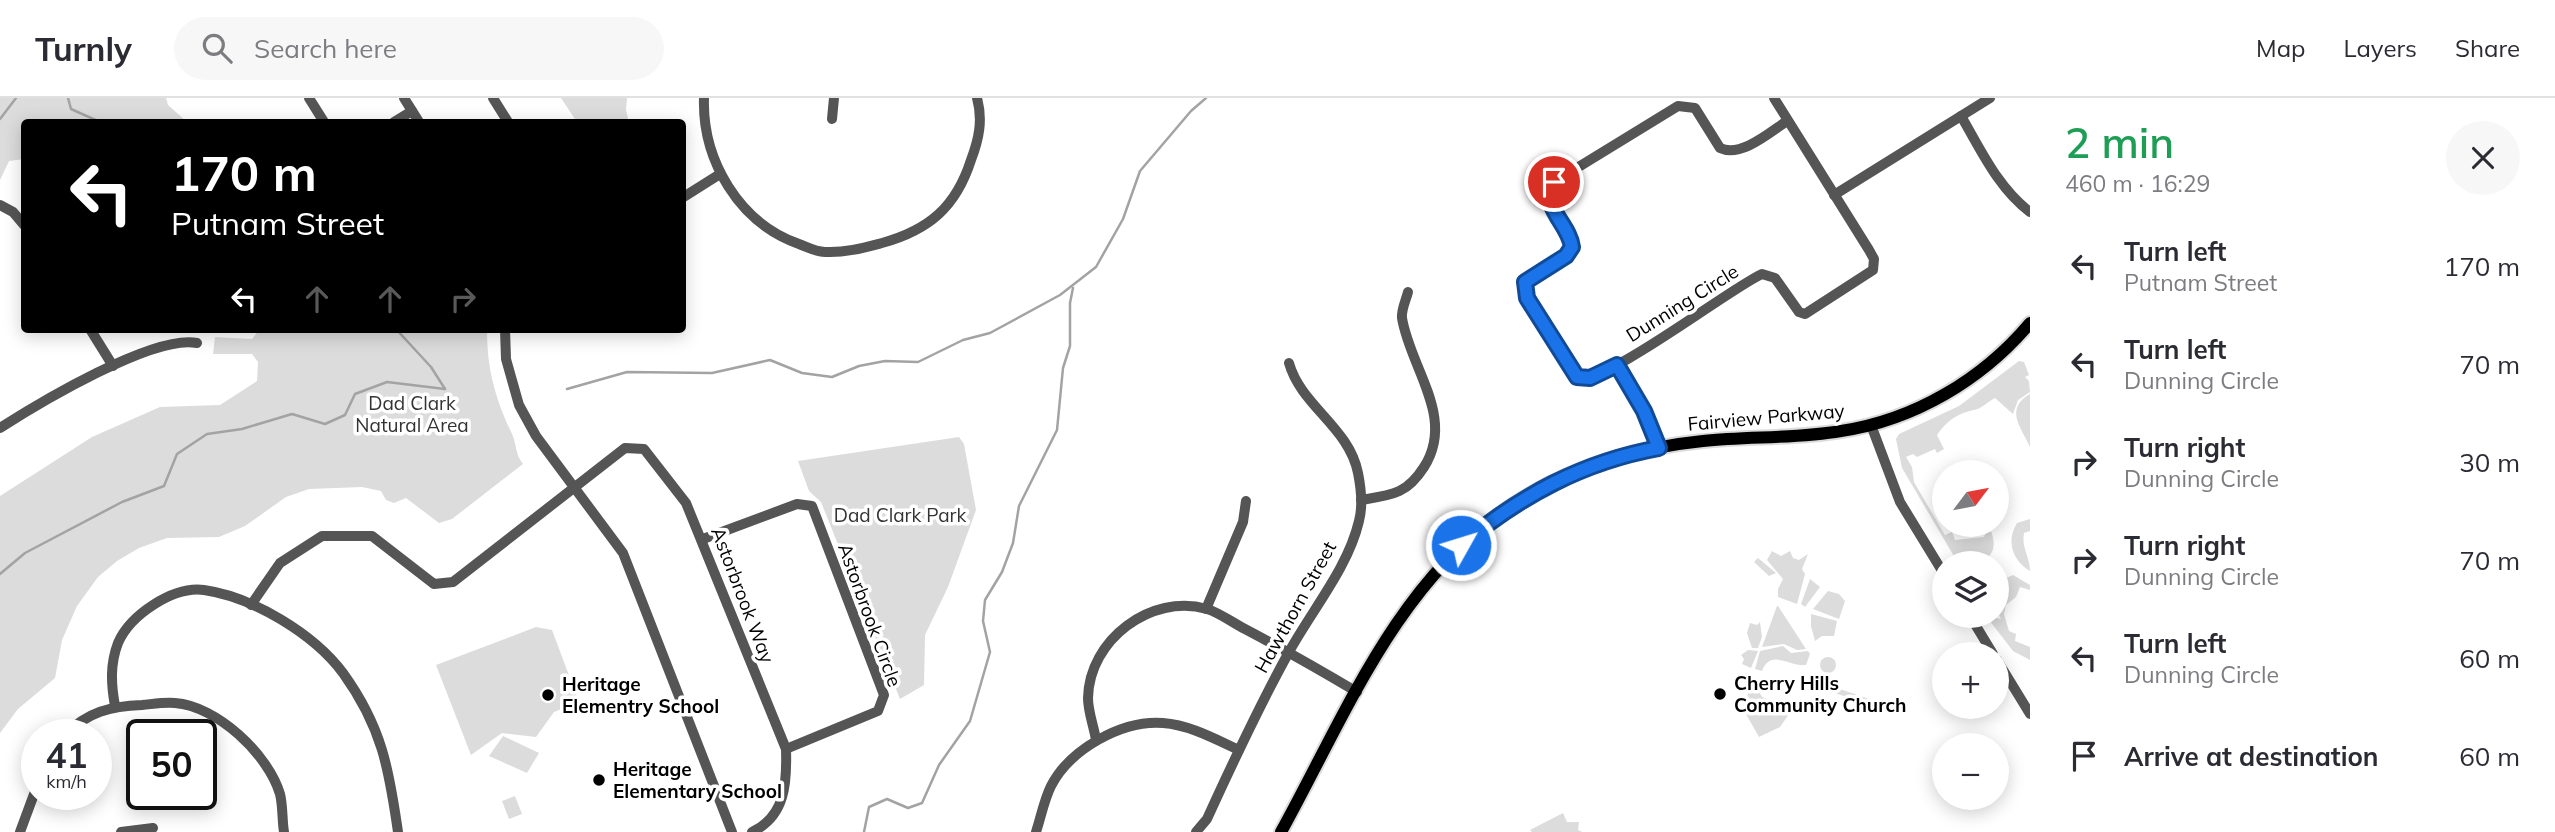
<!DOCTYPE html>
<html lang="en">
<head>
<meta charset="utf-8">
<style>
  :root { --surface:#fff; --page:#f7f7f7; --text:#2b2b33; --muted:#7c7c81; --line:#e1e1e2 }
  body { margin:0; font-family:Mulish,sans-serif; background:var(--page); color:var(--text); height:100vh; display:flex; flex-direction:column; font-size:26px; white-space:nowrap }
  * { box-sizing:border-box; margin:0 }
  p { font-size:23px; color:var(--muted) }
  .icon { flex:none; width:38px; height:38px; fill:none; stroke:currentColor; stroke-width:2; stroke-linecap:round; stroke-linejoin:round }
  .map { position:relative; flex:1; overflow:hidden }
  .details { display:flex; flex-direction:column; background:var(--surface); width:525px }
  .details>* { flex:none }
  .guide { position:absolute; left:21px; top:21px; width:665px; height:214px; border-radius:7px; box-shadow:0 4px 18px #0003; background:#000; color:#fff; overflow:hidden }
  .needle { width:46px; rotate:58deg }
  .buttons { position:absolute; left:1932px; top:362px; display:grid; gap:14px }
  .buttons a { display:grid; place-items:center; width:77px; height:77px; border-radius:50%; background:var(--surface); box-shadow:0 4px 18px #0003; font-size:35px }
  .speed { position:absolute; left:21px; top:621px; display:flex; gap:14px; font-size:35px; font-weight:700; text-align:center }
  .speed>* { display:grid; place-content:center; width:91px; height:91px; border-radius:50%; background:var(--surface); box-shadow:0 4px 18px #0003; line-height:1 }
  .speed small { font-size:18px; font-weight:400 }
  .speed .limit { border:4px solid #111; border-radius:10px; background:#fff; color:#111 }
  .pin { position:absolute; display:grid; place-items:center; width:60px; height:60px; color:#fff; margin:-30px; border:4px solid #fff; border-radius:50%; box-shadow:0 2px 7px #0007 }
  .me { position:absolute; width:77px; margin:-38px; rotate:51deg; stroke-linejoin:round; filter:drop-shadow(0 0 5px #0008) }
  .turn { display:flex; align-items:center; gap:24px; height:147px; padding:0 35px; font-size:32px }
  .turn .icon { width:91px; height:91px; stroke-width:2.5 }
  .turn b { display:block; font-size:49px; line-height:60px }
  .lanes { display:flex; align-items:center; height:66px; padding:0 35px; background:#0003; justify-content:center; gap:35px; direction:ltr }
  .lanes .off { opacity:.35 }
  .round { display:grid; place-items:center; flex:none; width:74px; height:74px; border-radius:37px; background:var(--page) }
  .overview { display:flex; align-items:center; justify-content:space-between; height:119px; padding:0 35px }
  h1 { font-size:42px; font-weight:600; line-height:52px; color:#1e9e55 }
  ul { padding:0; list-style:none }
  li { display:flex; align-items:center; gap:21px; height:98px; padding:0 35px }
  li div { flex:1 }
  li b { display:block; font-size:26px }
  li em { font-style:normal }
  header { display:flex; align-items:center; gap:42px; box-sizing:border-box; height:98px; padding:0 35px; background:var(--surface); border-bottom:2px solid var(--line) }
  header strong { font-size:33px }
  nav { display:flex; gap:38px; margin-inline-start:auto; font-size:24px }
  .search { width:490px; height:63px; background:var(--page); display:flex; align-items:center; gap:18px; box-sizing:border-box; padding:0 24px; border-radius:38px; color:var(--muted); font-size:26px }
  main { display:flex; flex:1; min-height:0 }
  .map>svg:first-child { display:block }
  .green { fill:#dcdcdc }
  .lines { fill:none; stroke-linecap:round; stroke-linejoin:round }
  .stream { stroke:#a3a3a3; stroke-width:2.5 }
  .major-casing { stroke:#dbdbdb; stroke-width:16 }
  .minor { stroke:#555; stroke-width:10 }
  .major { stroke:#000; stroke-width:12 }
  .route-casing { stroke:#114b97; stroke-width:18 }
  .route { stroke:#1a73e8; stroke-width:12 }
  .poi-dot { fill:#000; stroke:#fff; stroke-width:2.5 }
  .labels { text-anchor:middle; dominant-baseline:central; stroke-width:7; stroke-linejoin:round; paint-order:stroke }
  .street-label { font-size:19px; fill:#000; stroke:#fff }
  .park-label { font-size:19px; fill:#333; stroke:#fff }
  .poi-label { font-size:19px; font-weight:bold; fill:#000; stroke:#fff; text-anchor:start }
</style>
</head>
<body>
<header>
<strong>Turnly</strong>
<div class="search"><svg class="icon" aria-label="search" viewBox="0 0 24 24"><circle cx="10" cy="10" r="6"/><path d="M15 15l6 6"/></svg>Search here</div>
<nav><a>Map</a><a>Layers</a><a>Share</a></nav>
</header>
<main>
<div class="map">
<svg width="2030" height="734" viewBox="0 0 2030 734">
  <rect width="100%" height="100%" fill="#fff"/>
  <g class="green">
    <polygon points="0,0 166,0 168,7 187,24 24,24 24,61 9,63 0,82"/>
    <polygon points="561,0 627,0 626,12 629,24 577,24"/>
    <path d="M260,231H487C487,271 495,300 512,336C517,347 515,356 523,366L452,421L439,425L406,400L394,405L386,402L381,393L362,389L309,391L286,399L245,428L219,439L167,440L139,450L117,463L98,479L77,508L62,542L55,580L18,611L0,635V398L92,339L160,309L220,307L257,283L258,264L252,256H213L215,239L252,241Z"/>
    <path d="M2019,263L2024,264L2029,277L2025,279L2029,283L2030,294L2018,302L2013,316L1995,300C1989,303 1981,311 1974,312C1959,315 1947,322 1937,337L1944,351L1937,355L1935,351L1917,359L1913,356L1906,359L1912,369L1914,384L1945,437L1952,434L1955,442L1984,439L1986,434L1991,433C2001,461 1981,466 1958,465L1902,370L1896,341L1899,336L1959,308Z"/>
    <path d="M2030,296V349C2021,329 2004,311 2030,296Z"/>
    <polygon points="959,339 964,346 976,412 948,489 925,537 924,587 900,601 821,404 809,393 798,363"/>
    <path d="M2030,421V433L2024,435C2021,449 2030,459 2030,473C2012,462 2006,443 2017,425Z"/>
    <polygon points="1772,453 1781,458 1790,453 1793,460 1799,462 1808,456 1802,471 1805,476 1797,506 1778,499 1778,491 1783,481 1767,462"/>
    <polygon points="1758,460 1776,475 1769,478 1754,464"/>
    <path d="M2013,477L2030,487V492L2020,489L2016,499L2006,507L2004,516L2009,533L2016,536L2015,543L2030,549V562L2013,553L1986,518L2001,521C1994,507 1998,501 2007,488L1997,497V484Z"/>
    <polygon points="1810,481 1820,489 1805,509 1801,506"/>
    <polygon points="1828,493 1839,496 1845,503 1839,521 1813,511"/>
    <polygon points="1777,508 1778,508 1806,551 1797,552 1784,546 1762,549"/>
    <polygon points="1811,516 1837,523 1834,538 1822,538 1815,543 1811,528"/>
    <polygon points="1760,524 1762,539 1758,550 1752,550 1747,535 1750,525 1757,527"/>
    <polygon points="536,529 552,532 579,604 554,614 536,639 502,635 471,657 436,567"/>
    <path d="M1783,548L1791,555L1808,553L1810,556L1806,567C1789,569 1771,550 1762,573L1755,571L1760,553Z"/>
    <polygon points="1748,552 1758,553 1751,570 1742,566 1744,561 1741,557"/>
    <circle cx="1828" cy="567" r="8"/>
    <polygon points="1821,577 1828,579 1828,587 1890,608 1893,603 1894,610 1888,613 1820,590 1817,584"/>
    <polygon points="1751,580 1759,582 1757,590 1762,599 1790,609 1791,613 1780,629 1759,639 1742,609 1747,601"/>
    <polygon points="503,638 539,655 527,675 489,658"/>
    <polygon points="515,698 522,716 509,721 502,703"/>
    <polygon points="1563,715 1567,724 1579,724 1578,732 1582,734 1532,734 1530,732"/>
  </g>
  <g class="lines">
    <g class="stream">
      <polyline points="68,0 71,11 100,24"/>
      <polyline points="0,21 16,0"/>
      <polyline points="396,231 431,269 445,291"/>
      <polyline points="567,291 627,274 712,275 770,262 802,275 832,279 859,268 885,263 918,264 963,242 990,235 1060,197 1096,169 1123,121 1140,73 1191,13 1206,0"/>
      <polyline points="0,476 25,455 122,404 164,388 177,356 207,336 242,331 292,316 325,326 345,317 355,296 387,284 445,291"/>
      <polyline points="864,734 869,709 887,701 908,710 922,705 939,667 970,623 990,554 983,523 985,502 1002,474 1013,445 1019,408 1057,332 1063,270 1070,248 1070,205 1073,190"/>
    </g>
    <defs>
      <path id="major" d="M1281,734C1344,620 1395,488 1505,412C1564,371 1633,350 1703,343C1749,338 1795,341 1841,333C1914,322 1982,282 2030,225"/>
    </defs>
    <use href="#major" class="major-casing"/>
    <g class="minor">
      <polyline points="309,0 324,24"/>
      <polyline points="404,0 419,24"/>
      <polyline points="493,0 508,24"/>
      <path d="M704,0C702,62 739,125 799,146C807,149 816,154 825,154C845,155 863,150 882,145C929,132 956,109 971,62C979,41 983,22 977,0"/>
      <path d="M1774,0L1869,152L1874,161L1873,172L1805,216L1799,214L1775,180L1762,176C1727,192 1605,288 1577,279L1524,192C1527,169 1561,169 1572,149L1549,104L1548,96L1554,84L1678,8L1695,10L1720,50C1741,60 1770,34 1787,23"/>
      <path d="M1961,18C1981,52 1998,90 2030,114"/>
      <polyline points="832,21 834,0"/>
      <polyline points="394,24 412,13"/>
      <polyline points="1834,97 1990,0"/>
      <polyline points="682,100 720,76"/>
      <polyline points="0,107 13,114 24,127"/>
      <polyline points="90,231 113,268"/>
      <polyline points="505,231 506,261 519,307 536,338 623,455 732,734"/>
      <polyline points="1617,267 1644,313 1659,350"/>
      <polyline points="1871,327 1900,404 1944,476"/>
      <path d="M0,330C39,305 154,236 197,245"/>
      <path d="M1361,402C1392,397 1407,396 1424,369C1456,319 1410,270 1402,220C1401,212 1406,202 1408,194"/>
      <polyline points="703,441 797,406 812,408 884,597 878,613 786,651"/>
      <path d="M251,507L280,465L322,438H372L434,486L453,484L625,350L644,351L686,405L786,651C787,684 786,718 752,734"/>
      <polyline points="1206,511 1243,424 1246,403"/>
      <polyline points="1970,518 1993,556"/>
      <polyline points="1997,562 2030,616"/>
      <path d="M115,608C111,586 110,566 118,545C130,517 173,488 204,492C253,499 314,536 343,575C382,629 389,671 398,734"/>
      <path d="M65,637C87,614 111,608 142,607C153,606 164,604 175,605C217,608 268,656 280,696C283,708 282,722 284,734"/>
      <path d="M1096,642C1094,629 1088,614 1088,600C1089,542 1151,495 1207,511C1220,515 1233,525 1245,531C1283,551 1320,572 1357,594"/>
      <polyline points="20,734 37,688"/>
      <polyline points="121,734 153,730"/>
      <path d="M1036,734C1041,719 1044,702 1051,688C1070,651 1122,622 1163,625C1190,627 1215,641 1239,652"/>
      <path d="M1196,734L1207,721C1233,664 1259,608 1289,554C1312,512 1348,470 1359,423C1363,408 1361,390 1358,375C1349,329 1301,308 1289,265"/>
    </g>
    <use href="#major" class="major"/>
  </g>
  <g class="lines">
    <defs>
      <path id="route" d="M1461,447C1520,398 1582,364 1659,350L1644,313L1617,267L1590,280L1577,279L1527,200L1525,184L1566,158L1572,149C1569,125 1540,110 1554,84"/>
    </defs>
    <use href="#route" class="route-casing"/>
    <use href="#route" class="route"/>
  </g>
  <g class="poi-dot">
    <circle cx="1720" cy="596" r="7"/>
    <circle cx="548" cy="597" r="7"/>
    <circle cx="599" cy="682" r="7"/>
  </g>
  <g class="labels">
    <g class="street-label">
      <text transform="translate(1682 205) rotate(-32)">Dunning Circle</text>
      <text transform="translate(1766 319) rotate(-5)">Fairview Parkway</text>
      <text transform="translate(743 497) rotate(69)">Astorbrook Way</text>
      <text transform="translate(1295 509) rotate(-61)">Hawthorn Street</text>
      <text transform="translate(870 517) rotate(70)">Astorbrook Circle</text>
    </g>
    <g class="park-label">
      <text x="412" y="305">Dad Clark<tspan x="412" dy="22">Natural Area</tspan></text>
      <text x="900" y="417">Dad Clark Park</text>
    </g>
    <g class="poi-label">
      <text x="1734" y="585">Cherry Hills<tspan x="1734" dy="22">Community Church</tspan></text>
      <text x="562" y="586">Heritage<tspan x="562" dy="22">Elementry School</tspan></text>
      <text x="613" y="671">Heritage<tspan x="613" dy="22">Elementary School</tspan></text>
    </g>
  </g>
</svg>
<div class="buttons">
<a><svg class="needle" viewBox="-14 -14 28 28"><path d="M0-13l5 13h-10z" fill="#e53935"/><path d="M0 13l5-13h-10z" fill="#7c7c81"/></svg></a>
<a><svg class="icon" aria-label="layers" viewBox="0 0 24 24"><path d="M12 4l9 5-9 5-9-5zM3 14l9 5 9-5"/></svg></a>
<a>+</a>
<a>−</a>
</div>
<div class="speed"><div>41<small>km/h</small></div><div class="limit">50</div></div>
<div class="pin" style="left:1554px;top:84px;background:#d93025"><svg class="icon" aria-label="arrive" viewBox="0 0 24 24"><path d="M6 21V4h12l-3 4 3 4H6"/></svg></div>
<svg class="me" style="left:1461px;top:447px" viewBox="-20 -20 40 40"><circle r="17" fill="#1a73e8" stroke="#fff" stroke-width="3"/><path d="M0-11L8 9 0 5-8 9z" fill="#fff"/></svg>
<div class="guide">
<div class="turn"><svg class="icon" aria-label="left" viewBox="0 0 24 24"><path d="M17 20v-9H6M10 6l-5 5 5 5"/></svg><div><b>170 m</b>Putnam Street</div></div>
<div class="lanes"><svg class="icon" aria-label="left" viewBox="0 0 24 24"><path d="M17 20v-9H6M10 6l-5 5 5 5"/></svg><svg class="icon off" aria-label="ahead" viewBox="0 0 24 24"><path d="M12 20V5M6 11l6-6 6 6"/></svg><svg class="icon off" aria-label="ahead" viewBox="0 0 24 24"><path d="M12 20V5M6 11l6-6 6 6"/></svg><svg class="icon off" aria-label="right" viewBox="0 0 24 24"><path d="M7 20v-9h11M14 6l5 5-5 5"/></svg></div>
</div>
</div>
<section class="details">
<div class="overview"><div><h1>2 min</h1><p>460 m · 16:29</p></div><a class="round"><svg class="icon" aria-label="close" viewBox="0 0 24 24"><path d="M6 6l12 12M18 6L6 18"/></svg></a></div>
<ul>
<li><svg class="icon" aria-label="left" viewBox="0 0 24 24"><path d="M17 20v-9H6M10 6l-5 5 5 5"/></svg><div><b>Turn left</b><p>Putnam Street</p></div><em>170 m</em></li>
<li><svg class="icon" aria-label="left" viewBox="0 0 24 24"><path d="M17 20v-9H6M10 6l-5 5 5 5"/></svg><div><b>Turn left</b><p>Dunning Circle</p></div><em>70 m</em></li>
<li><svg class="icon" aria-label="right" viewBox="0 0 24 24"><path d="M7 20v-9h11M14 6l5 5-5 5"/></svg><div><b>Turn right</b><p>Dunning Circle</p></div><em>30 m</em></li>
<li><svg class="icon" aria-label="right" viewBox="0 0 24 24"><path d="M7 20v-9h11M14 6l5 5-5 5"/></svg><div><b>Turn right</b><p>Dunning Circle</p></div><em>70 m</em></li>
<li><svg class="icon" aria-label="left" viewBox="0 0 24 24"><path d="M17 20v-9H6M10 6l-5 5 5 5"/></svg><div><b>Turn left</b><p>Dunning Circle</p></div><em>60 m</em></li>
<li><svg class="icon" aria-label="arrive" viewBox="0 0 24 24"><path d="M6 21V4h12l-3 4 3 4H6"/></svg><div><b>Arrive at destination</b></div><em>60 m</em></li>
</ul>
</section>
</main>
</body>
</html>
